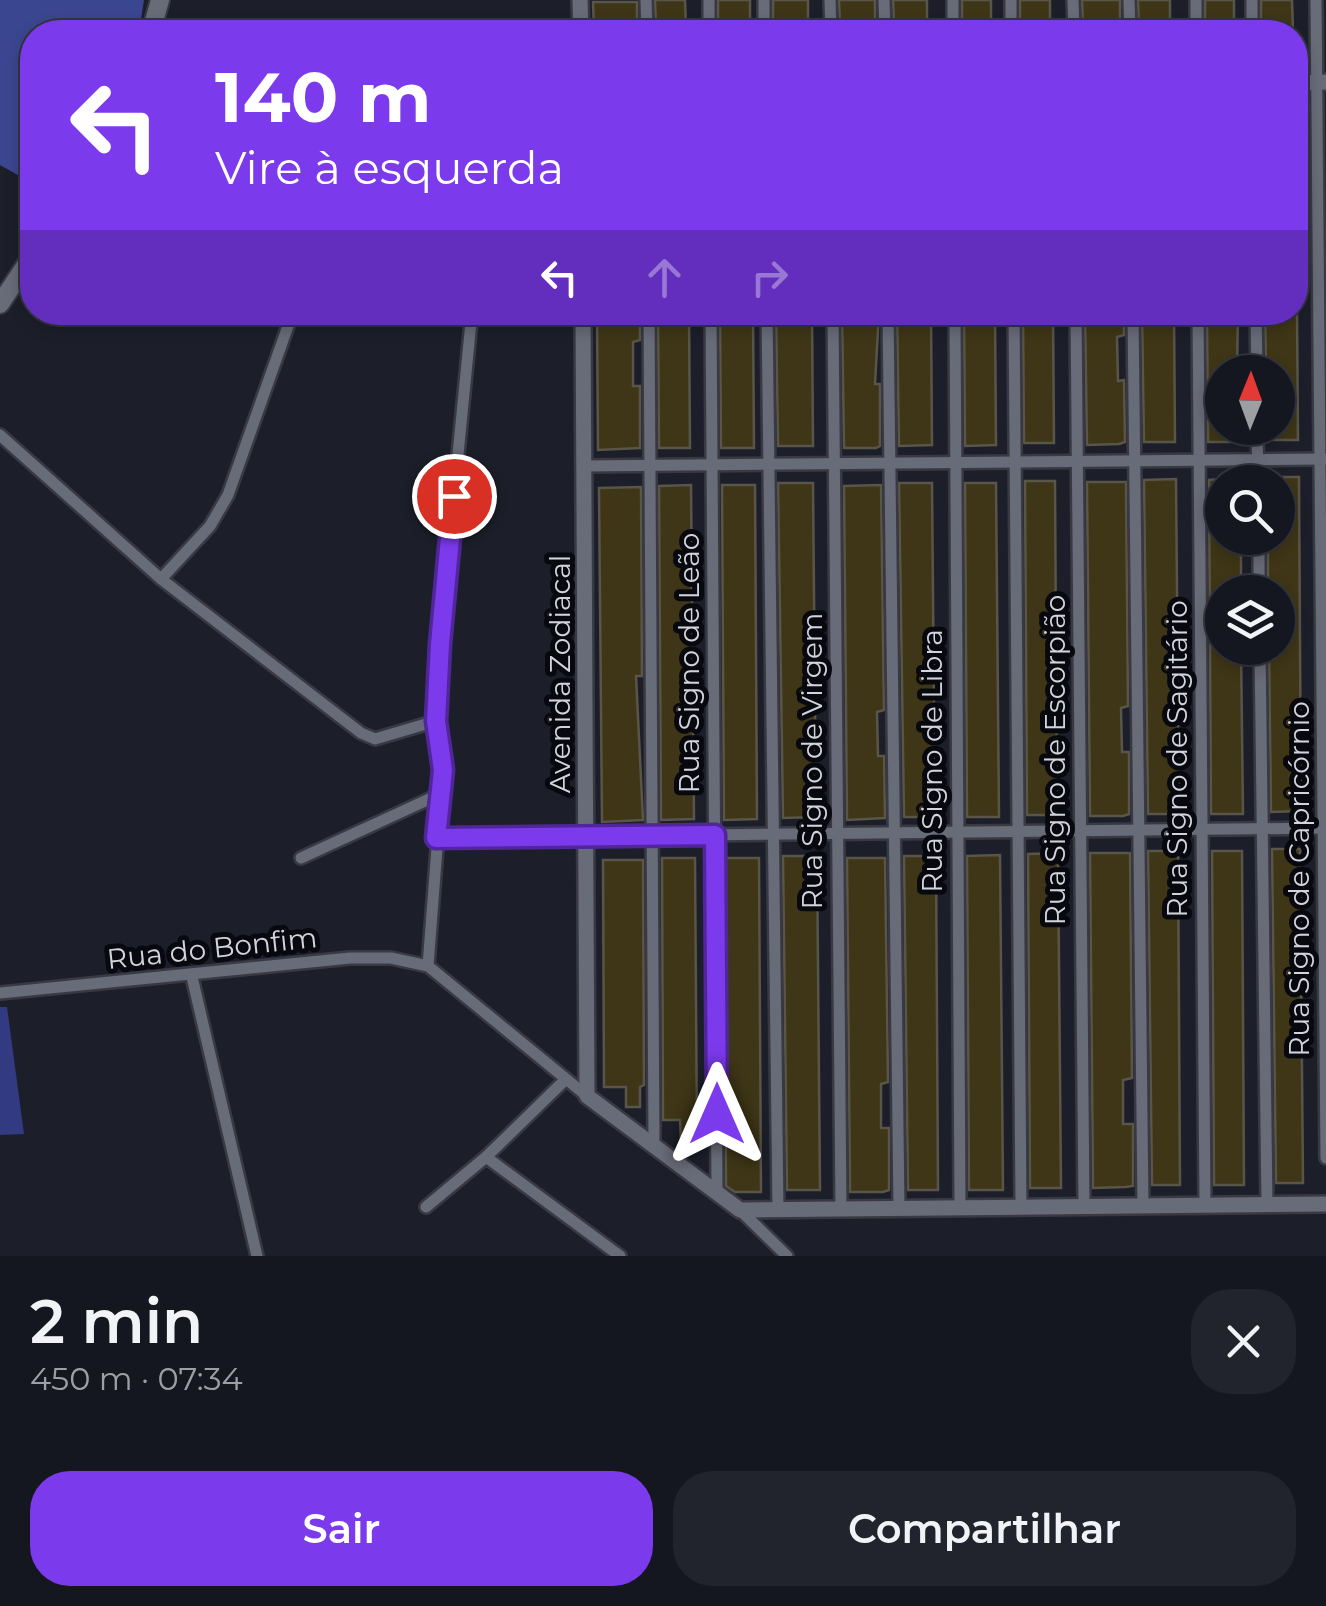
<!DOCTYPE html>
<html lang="pt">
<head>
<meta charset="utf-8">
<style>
  :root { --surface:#151720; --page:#22242d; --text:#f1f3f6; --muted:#9d9fa5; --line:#34363e; --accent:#7c3aed }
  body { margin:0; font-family:Montserrat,sans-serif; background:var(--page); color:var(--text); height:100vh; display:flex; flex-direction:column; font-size:38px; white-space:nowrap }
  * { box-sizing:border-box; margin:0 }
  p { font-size:32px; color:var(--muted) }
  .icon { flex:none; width:55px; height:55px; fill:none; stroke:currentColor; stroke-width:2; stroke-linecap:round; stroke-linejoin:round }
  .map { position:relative; height:1256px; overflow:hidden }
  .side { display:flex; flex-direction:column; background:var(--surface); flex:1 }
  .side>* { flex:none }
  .top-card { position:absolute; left:20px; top:20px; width:1288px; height:305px; border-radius:40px; box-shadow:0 5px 15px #0003,0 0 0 2px var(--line); background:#7c3aed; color:#fff; overflow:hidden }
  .needle { width:65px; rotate:1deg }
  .tools { position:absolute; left:1205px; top:355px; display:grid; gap:20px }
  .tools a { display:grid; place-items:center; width:90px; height:90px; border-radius:50%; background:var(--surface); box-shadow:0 5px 15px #0003,0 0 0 2px var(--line); font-size:50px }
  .pin { position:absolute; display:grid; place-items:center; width:85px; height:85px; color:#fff; margin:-42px; border:5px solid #fff; border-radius:50%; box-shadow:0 2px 10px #0007 }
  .me { position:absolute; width:110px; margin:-55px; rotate:0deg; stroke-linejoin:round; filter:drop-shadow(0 0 8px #0008) }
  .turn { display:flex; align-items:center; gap:35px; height:210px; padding:0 30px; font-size:45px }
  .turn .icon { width:130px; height:130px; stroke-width:2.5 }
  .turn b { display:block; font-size:70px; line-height:85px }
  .lanes { display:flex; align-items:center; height:95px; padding:0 30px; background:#0003; justify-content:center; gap:50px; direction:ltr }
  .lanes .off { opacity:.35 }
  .round { display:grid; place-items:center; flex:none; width:105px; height:105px; border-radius:40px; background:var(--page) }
  .summary { display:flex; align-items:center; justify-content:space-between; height:170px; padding:0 30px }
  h1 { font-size:60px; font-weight:600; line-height:75px }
  .primary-button { display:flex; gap:20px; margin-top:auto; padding:20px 30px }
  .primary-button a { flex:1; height:115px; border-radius:40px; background:var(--accent); color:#fff; font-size:40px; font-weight:600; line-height:115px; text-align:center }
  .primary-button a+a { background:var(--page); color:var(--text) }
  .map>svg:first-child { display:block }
  .green { fill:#323b82 }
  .forest { fill:#3b4690 }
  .building { fill:#3f3617; stroke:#595548; stroke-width:2.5 }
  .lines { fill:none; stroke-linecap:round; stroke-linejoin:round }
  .minor-casing { stroke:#383942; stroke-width:16 }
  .tertiary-casing { stroke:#383942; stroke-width:20 }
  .secondary-casing { stroke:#383942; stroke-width:22 }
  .minor { stroke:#686b78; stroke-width:11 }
  .tertiary { stroke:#686b78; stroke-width:15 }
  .secondary { stroke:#686b78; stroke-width:18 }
  .route-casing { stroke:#51269a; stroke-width:25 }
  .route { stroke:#7c3aed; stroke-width:18 }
  .labels { text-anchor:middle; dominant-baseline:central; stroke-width:10; stroke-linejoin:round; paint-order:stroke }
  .street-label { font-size:28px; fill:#d2d4dc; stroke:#08090e }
</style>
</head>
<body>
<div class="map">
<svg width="1326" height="1256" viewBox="0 0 1326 1256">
  <rect width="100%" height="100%" fill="#1c1f2a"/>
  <polygon class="green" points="0,1007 7,1007 24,1134 0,1135"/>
  <polygon class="forest" points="0,0 144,0 139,32 32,32 32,183 0,165"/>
  <g class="building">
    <polygon points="655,0 685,0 686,27 656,28"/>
    <rect x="718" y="0" width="32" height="27"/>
    <rect x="773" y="0" width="35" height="25"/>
    <polygon points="839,0 875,0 875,25 840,27"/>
    <polygon points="893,0 927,0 927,25 894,25"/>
    <rect x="962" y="0" width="29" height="25"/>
    <rect x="1020" y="0" width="30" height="32"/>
    <polygon points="1082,0 1120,0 1120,25 1083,25"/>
    <polygon points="1138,0 1170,0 1170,32 1139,32"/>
    <rect x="1205" y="0" width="29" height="32"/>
    <polygon points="1261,0 1292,0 1293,32 1261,32"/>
    <polygon points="593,2 637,2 637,28 594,30"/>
    <polygon points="658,312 689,312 690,448 659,448"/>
    <polygon points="720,312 753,312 754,448 721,448"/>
    <polygon points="776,312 812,312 813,446 778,446"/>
    <polygon points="842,312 879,312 875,384 880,384 880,446 876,448 844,448"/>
    <polygon points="897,312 931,312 932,445 899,446"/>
    <polygon points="964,312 995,312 996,445 965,446"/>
    <polygon points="1023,312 1053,312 1054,443 1024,443"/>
    <polygon points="1085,312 1124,312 1124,335 1117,337 1118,381 1124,380 1125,442 1119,444 1087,445"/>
    <polygon points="1142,312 1174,312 1175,442 1144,442"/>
    <polygon points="1207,312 1238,312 1237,369 1222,369 1222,428 1239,428 1239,442 1208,442"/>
    <polygon points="1265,312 1297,312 1298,440 1267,440 1266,428 1281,428 1281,367 1266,367"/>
    <polygon points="640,314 640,340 633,342 633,386 640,386 640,448 598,450 597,315"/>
    <polygon points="1278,477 1299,477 1301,811 1271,812 1269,648 1278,648 1278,592 1268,592 1268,538 1278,538"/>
    <polygon points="1176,479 1179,814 1148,814 1144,480"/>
    <polygon points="1220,479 1221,538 1241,538 1241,592 1221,592 1221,648 1241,648 1243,814 1211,814 1209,480"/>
    <polygon points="1025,481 1055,481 1057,815 1027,815"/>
    <polygon points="1087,482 1126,482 1128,706 1121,708 1122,752 1129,752 1129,814 1123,816 1090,816"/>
    <polygon points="778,483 813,483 816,817 783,818"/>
    <polygon points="899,483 932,483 935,817 904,817"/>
    <polygon points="965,483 996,483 999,817 967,817"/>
    <polygon points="691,485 694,819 661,820 659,486"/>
    <polygon points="722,485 755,485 757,819 724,820"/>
    <polygon points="881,485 884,710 877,712 878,756 884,756 885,818 847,820 844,486"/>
    <polygon points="641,487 642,676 636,676 643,820 602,822 599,488"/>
    <polygon points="1272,849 1300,849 1303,1183 1276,1183"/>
    <polygon points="1148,851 1178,851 1180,1185 1152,1185"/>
    <polygon points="1212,851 1242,851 1244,1185 1214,1185"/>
    <polygon points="1058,853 1061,1188 1030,1188 1028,854"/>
    <polygon points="1090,853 1130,853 1132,1078 1123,1080 1123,1124 1133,1124 1133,1186 1125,1187 1093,1188"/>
    <polygon points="1000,855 1003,1190 969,1190 967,856"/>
    <polygon points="783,856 817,856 820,1190 787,1190"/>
    <polygon points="904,856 936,856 938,1190 908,1190"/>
    <polygon points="662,858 695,858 697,1142 681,1142 680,1120 663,1120"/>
    <polygon points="724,858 759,858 761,1192 735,1192 726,1186"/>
    <polygon points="847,858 885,858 888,1082 881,1084 881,1128 889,1128 889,1190 883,1192 850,1192"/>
    <polygon points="603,860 643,860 644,1085 640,1087 640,1107 626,1107 626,1087 604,1087"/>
  </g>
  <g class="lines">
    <defs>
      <g id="minor">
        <polyline points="646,0 647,32"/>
        <polyline points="709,0 709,32"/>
        <polyline points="764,0 764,32"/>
        <polyline points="830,0 831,32"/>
        <polyline points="884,0 885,32"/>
        <polyline points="953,0 953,32"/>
        <polyline points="1011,0 1011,32"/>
        <polyline points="1073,0 1074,32"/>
        <polyline points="1129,0 1130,32"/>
        <polyline points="1196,0 1196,32"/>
        <polyline points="1252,0 1252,32"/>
        <polyline points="1316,0 1326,1158"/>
        <polyline points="649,312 654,1143"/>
        <polyline points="711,312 717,1193"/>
        <polyline points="767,312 778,1210"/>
        <polyline points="833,312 841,1210"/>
        <polyline points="888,312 899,1209"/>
        <polyline points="955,312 960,1208"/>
        <polyline points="1014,312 1021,1208"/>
        <polyline points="1076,312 1084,1207"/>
        <polyline points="1133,312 1143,1206"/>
        <polyline points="1198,312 1205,1206"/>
        <polyline points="1256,312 1257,372"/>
        <polyline points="1257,428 1258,482"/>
        <polyline points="0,435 161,579 361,733 375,739 436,721"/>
        <polyline points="583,466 1324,459"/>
        <polyline points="1259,538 1259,592"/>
        <polyline points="161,579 210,526 228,495 293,312"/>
        <polyline points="1260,648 1267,1205"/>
        <polyline points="435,838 1326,828"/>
        <polyline points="301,858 438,795"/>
        <polyline points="428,966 443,769 436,721 443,607 472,312"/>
        <polyline points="192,977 257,1256"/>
        <polyline points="0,993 350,958 391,958 428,966 587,1096"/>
        <polyline points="565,1080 486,1157 620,1256"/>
        <polyline points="426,1207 486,1157"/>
        <polyline points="740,1210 787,1256"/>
      </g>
      <g id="tertiary">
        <polyline points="580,0 581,32"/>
        <polyline points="1295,83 1326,82"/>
        <polyline points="583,312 587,1096 740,1210 1326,1204"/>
      </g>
      <g id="secondary">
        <polyline points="151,32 160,0"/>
        <polyline points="0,304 32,256"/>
      </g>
    </defs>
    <use href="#minor" class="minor-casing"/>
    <use href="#tertiary" class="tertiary-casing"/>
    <use href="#secondary" class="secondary-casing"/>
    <use href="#minor" class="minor"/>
    <use href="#tertiary" class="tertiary"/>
    <use href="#secondary" class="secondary"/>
  </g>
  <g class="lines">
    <defs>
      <polyline id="route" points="454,496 440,644 436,721 443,770 436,838 715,835 717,1114"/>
    </defs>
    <use href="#route" class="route-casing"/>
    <use href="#route" class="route"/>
  </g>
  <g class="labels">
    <g class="street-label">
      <text transform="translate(689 663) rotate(-90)">Rua Signo de Leão</text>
      <text transform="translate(560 674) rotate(-90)">Avenida Zodiacal</text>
      <text transform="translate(1177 759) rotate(-90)">Rua Signo de Sagitário</text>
      <text transform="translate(1055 760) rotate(-90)">Rua Signo de Escorpião</text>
      <text transform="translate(812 761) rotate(-90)">Rua Signo de Virgem</text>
      <text transform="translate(932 761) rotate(-90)">Rua Signo de Libra</text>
      <text transform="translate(1299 879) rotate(-90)">Rua Signo de Capricórnio</text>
      <text transform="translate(212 948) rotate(-6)">Rua do Bonfim</text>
    </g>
  </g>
</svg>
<div class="tools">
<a><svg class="needle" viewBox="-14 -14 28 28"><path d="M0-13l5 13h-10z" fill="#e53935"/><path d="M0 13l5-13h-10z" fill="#9d9fa5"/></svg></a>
<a><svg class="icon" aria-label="search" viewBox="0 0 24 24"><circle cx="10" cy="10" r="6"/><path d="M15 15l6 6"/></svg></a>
<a><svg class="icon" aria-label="layers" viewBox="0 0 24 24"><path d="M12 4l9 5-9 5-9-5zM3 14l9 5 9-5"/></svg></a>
</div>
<div class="pin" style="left:454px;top:496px;background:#d93025"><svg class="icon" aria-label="arrive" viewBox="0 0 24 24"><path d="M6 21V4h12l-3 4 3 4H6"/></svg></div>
<svg class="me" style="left:717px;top:1114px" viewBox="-20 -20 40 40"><path d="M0-17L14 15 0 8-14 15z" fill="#7c3aed" stroke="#fff" stroke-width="4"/></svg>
<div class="top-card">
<div class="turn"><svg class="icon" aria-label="left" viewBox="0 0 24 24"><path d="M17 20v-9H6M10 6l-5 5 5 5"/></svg><div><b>140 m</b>Vire à esquerda</div></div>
<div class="lanes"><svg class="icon" aria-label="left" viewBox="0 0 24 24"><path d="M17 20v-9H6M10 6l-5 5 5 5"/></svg><svg class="icon off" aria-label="ahead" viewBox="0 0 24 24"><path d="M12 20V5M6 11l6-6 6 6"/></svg><svg class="icon off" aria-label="right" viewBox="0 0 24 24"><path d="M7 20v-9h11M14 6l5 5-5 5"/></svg></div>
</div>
</div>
<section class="side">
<div class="summary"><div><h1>2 min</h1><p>450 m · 07:34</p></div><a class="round"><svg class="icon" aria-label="close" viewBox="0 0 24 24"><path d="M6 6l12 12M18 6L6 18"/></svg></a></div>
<div class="primary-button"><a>Sair</a><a>Compartilhar</a></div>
</section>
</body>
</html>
